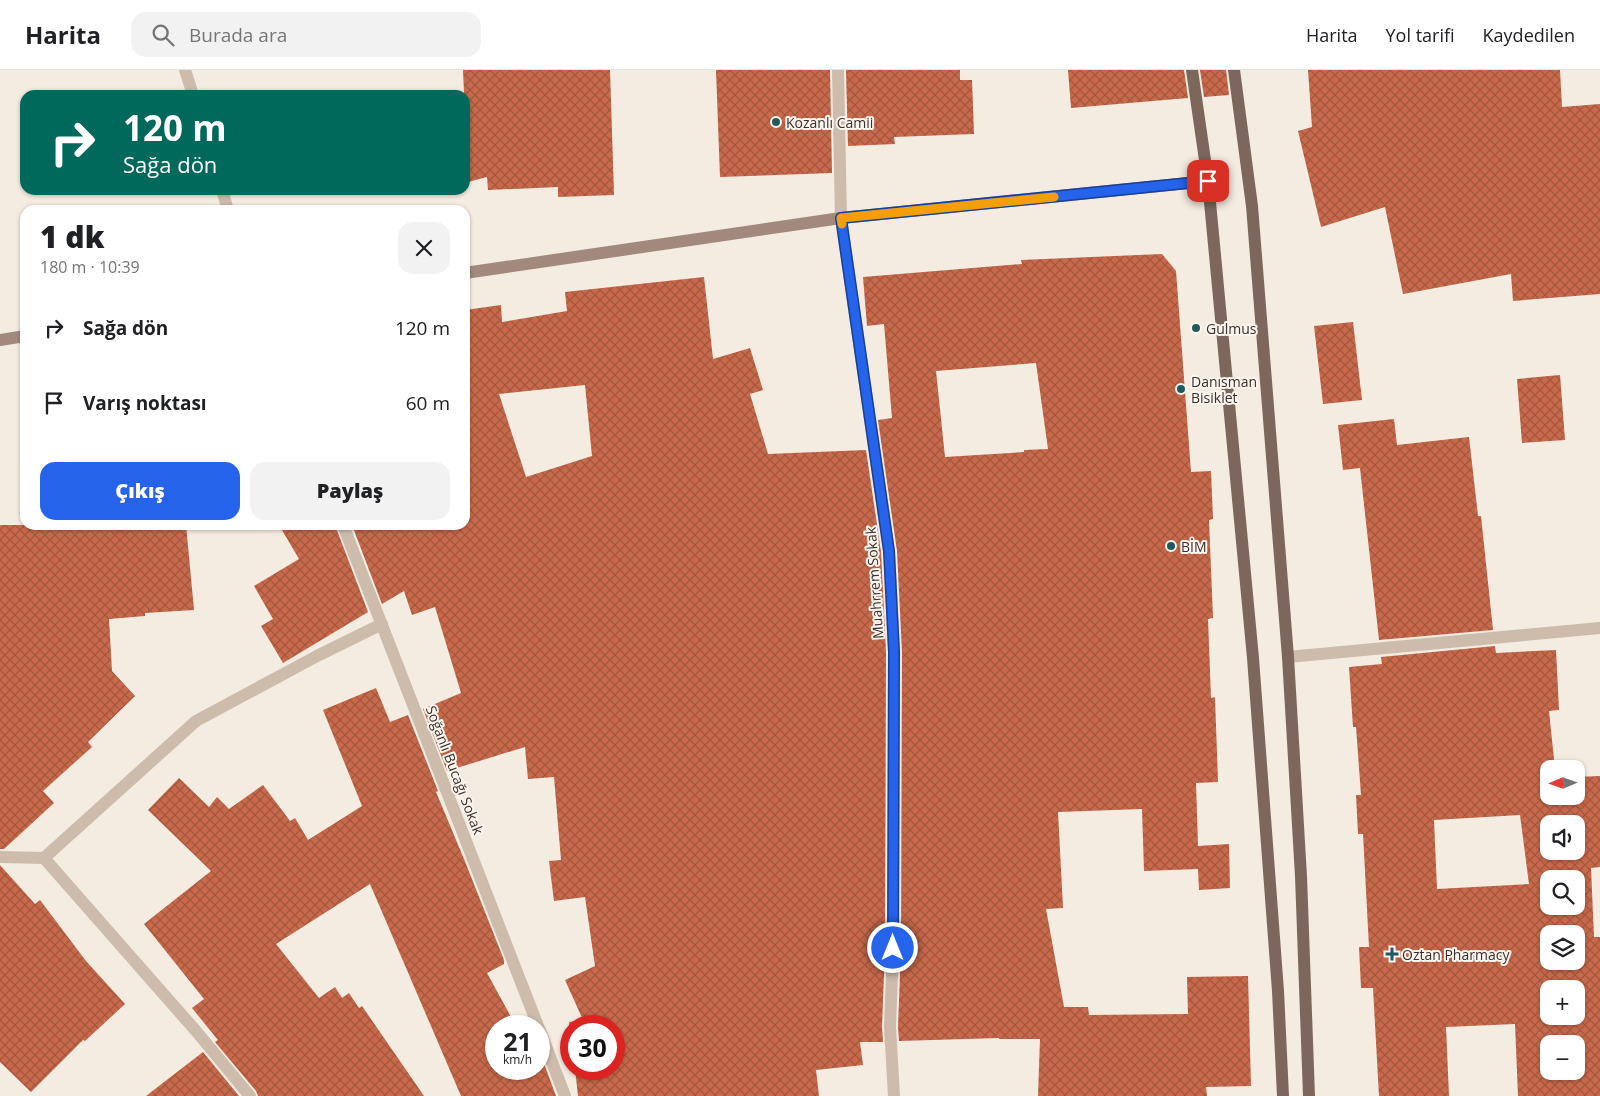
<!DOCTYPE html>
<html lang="tr">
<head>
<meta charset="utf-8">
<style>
  :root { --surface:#fff; --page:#f2f2f2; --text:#202124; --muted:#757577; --line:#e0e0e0; --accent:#2563eb }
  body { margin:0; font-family:"Open Sans",sans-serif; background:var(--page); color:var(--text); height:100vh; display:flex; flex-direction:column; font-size:19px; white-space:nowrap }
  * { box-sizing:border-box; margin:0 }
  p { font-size:16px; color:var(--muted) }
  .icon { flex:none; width:28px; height:28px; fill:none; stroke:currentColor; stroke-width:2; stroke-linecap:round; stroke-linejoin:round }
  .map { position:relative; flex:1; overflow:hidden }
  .details { position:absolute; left:20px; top:135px; width:450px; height:325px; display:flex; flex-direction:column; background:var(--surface); border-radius:15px; box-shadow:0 1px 4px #0004 }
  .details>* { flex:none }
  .guide { position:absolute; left:20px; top:20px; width:450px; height:105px; border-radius:15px; box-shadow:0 1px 4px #0004; background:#00695c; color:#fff; overflow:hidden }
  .needle { width:32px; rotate:268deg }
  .tools { position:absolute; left:1540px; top:690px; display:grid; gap:10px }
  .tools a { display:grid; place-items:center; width:45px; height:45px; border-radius:10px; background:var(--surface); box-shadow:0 1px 4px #0004; font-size:25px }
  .speed { position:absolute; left:485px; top:945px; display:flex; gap:10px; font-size:25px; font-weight:700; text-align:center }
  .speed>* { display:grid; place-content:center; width:65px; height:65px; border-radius:50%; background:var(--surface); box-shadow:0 1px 4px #0004; line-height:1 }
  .speed small { font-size:12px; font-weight:400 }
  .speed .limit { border:8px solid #d22; background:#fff; color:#111 }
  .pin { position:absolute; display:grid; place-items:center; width:42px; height:42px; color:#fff; margin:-21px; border-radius:10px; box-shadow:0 2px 8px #0006 }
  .me { position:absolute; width:55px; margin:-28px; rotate:0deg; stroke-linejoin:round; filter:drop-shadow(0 0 4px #0008) }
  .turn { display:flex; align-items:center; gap:18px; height:105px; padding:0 20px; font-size:22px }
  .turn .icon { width:65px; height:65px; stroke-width:2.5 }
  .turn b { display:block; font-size:35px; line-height:42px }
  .round { display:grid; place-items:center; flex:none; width:52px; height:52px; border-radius:15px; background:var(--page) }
  .head { display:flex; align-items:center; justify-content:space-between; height:85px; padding:0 20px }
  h1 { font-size:30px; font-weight:800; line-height:38px }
  .primary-button { display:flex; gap:10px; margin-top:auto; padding:10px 20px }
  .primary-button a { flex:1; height:58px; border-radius:15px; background:var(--accent); color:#fff; font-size:20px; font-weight:800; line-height:58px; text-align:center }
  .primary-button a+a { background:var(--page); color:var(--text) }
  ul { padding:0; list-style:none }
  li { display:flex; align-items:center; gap:15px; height:75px; padding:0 20px }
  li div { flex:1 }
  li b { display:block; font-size:19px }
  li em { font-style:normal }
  header { display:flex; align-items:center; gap:30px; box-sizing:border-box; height:70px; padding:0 25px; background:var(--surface); border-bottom:1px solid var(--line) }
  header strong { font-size:24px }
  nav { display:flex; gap:28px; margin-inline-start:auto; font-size:18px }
  .search { width:350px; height:45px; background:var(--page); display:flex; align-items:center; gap:12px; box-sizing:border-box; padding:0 18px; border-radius:15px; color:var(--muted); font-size:19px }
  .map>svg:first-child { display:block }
  .building { fill:url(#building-cross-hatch); fill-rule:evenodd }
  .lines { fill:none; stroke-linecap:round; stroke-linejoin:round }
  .street { stroke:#cdbbac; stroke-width:12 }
  .secondary { stroke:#a18a7d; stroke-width:12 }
  .primary { stroke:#7d675c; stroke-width:12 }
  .route-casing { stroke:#184099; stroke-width:12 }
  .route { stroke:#2563eb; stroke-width:9 }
  .slow { stroke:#f59e0b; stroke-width:9 }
  .poi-dot { fill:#1f5a5e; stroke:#fbf5ee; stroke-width:2 }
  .labels { text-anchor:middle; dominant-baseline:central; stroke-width:4; stroke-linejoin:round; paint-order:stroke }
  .poi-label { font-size:14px; fill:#3b302b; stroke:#fbf5ee; text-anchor:start }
  .street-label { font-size:14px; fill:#3b302b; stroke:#fbf5ee }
</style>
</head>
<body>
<header>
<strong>Harita</strong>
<div class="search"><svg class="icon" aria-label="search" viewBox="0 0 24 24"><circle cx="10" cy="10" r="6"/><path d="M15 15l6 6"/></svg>Burada ara</div>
<nav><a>Harita</a><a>Yol tarifi</a><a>Kaydedilen</a></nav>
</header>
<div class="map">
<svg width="1600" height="1026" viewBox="0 0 1600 1026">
  <defs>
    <pattern id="building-cross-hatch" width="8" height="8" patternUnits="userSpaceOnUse" patternTransform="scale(1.25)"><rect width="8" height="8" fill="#c8694b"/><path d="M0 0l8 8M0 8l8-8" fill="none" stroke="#a4573f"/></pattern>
  </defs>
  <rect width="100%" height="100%" fill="#f4ebe1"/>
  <g class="building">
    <polygon points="463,0 610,0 614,125 558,127 558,117 488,120 487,107 468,112"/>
    <polygon points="716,0 830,0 832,103 720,107"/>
    <polygon points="846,0 960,0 960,10 972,10 974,64 894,67 895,74 848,76"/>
    <polygon points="1068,0 1184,0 1188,28 1071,38"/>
    <polygon points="1200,0 1226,0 1229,25 1204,27"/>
    <polygon points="1308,0 1560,0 1562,37 1600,34 1600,224 1513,231 1511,204 1403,224 1385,137 1321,157 1298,61 1312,57"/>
    <path d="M1162,184L1176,201L1191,402L1211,401L1213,449L1209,450L1213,548L1208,549L1211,628L1215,627L1218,712L1196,713L1198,776L1229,774L1230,818L1199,820L1198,799L1144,801L1142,739L1058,742L1063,838L1046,839L1064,937H1088L1089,945L1188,944L1187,907L1248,906L1251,1016L1206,1017L1207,1026H1038L1040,969H999V968L899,971L898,957L901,878L902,582L897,481L878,350L892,348L884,254L867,256L863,207L1022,194L1021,190ZM1036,293L1048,379L1024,380V382L945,387L936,301Z"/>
    <path d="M704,207L713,289L750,278L763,320L750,324L768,384L866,380L881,482L886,582L885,878L882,957L883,972H860L863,995L816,1000L819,1026H578L575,999H614V956H571V971L569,952L583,950L565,910L595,896L585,827L554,831L549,791L561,790L554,707L528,709L525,677L447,701L423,639L461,623L435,537L412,545L404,521L382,534L352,455H465V240L501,235L502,252L567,241L565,222ZM585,315L592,386L526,407L499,324Z"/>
    <polygon points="1353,252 1362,330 1323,334 1314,256"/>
    <polygon points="1560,305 1565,370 1522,373 1517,309"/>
    <polygon points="1394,349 1397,375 1469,367 1478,446 1481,446 1493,560 1379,570 1360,398 1343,400 1338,355"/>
    <polygon points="0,455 186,455 194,540 145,543 145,546 109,549 112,601 135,626 88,672 92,677 43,721 54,733 4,779 0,779"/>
    <polygon points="279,455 335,455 368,542 283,593 261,556 273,549 254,516 299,489"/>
    <path d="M1495,576L1496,583L1556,580L1559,640L1549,641L1555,699H1549V726H1576V707L1600,706V797L1591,798L1594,867H1600V1026H1518L1515,954L1446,957L1449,1026H1379L1373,918H1361L1359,877H1369L1363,764H1358L1356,725H1361L1356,657H1353L1349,597L1382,594L1381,587ZM1520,745L1529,814L1437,819L1434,750ZM1549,754H1576V781H1549ZM1549,809H1576V836H1549ZM1549,864H1576V891H1549ZM1549,919H1576V946H1549ZM1549,974H1576V1001H1549Z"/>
    <polygon points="376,618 390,652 408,645 438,721 436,722 464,789 504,890 504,894 487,903 516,956 496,956 496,999 539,999 539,980 556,1026 461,1026 370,814 276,874 319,928 335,917 342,928 349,923 359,938 362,936 424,1026 258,1026 256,1021 215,972 218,970 192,938 204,929 144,854 211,801 148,740 179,708 209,737 217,727 229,739 263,715 290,751 295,748 308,770 362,736 323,640"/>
    <polygon points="0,795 35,834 40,830 86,891 125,934 85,971 83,970 31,1022 0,992"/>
    <polygon points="203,982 239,1026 146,1026"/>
  </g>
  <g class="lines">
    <g class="street">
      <polyline points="185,0 193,25"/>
      <polyline points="838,0 841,148 889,481 894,582 893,878 890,957 894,1026"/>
      <polyline points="222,120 228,140"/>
      <polyline points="343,455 538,956"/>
      <polyline points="1288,587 1600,558"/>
      <polyline points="0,787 44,788 196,961 250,1026"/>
      <polyline points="44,788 196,651 317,586 382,554"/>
      <polyline points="539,958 565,1026"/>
    </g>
    <g class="secondary">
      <polyline points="465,203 841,148 1208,111"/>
      <polyline points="0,270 25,266"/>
    </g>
    <g class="primary">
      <polyline points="1192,0 1208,111 1253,588 1278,921 1283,1026"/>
      <polyline points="1234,0 1252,136 1288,587 1301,806 1309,1026"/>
    </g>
  </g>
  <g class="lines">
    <defs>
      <polyline id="route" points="893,878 894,582 889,481 841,148 1208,111"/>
    </defs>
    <use href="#route" class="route-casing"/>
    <use href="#route" class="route"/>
    <polyline class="slow" points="842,154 841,148 1054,127"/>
  </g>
  <g class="poi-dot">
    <circle cx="776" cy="52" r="5"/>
    <circle cx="1196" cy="258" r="5"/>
    <circle cx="1181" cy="319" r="5"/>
    <circle cx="1171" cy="476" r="5"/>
    <path d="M1389.5 876.5h5v5h5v5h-5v5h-5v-5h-5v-5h5z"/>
  </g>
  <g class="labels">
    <g class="poi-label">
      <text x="786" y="52">Kozanlı Camii</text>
      <text x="1206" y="258">Gulmus</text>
      <text x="1191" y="311">Danısman<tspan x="1191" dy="16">Bisiklet</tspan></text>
      <text x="1181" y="476">BİM</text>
      <text x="1402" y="884">Oztan Pharmacy</text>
    </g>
    <g class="street-label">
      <text transform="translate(874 513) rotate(-94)">Muahrrem Sokak</text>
      <text transform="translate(455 700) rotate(69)">Soğanlı Bucağı Sokak</text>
    </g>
  </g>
</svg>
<div class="tools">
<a><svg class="needle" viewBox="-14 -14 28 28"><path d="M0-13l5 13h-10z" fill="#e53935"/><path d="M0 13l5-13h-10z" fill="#757577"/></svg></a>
<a><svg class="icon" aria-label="sound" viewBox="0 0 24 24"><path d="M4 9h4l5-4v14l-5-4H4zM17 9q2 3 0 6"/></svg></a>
<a><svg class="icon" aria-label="search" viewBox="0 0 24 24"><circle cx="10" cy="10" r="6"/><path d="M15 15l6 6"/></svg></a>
<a><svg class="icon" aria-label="layers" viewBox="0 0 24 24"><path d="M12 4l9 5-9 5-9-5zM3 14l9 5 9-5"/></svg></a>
<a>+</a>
<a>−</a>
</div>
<div class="speed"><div>21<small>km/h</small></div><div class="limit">30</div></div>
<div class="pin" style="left:1208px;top:111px;background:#d93025"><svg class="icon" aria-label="arrive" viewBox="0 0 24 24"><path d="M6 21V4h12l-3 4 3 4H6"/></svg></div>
<svg class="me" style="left:893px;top:878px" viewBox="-20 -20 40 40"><circle r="17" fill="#2563eb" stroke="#fff" stroke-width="3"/><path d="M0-11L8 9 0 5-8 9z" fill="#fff"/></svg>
<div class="guide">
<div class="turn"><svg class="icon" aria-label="right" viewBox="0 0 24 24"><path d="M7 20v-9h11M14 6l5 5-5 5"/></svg><div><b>120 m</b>Sağa dön</div></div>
</div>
<section class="details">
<div class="head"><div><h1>1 dk</h1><p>180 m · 10:39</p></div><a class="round"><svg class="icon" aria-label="close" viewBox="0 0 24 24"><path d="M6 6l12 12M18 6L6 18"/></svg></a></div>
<ul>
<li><svg class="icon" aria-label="right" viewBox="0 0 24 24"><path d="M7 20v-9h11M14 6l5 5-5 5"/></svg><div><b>Sağa dön</b></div><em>120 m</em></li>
<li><svg class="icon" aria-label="arrive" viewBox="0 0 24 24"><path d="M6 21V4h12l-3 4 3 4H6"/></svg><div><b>Varış noktası</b></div><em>60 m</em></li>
</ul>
<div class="primary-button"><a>Çıkış</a><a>Paylaş</a></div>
</section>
</div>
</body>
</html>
